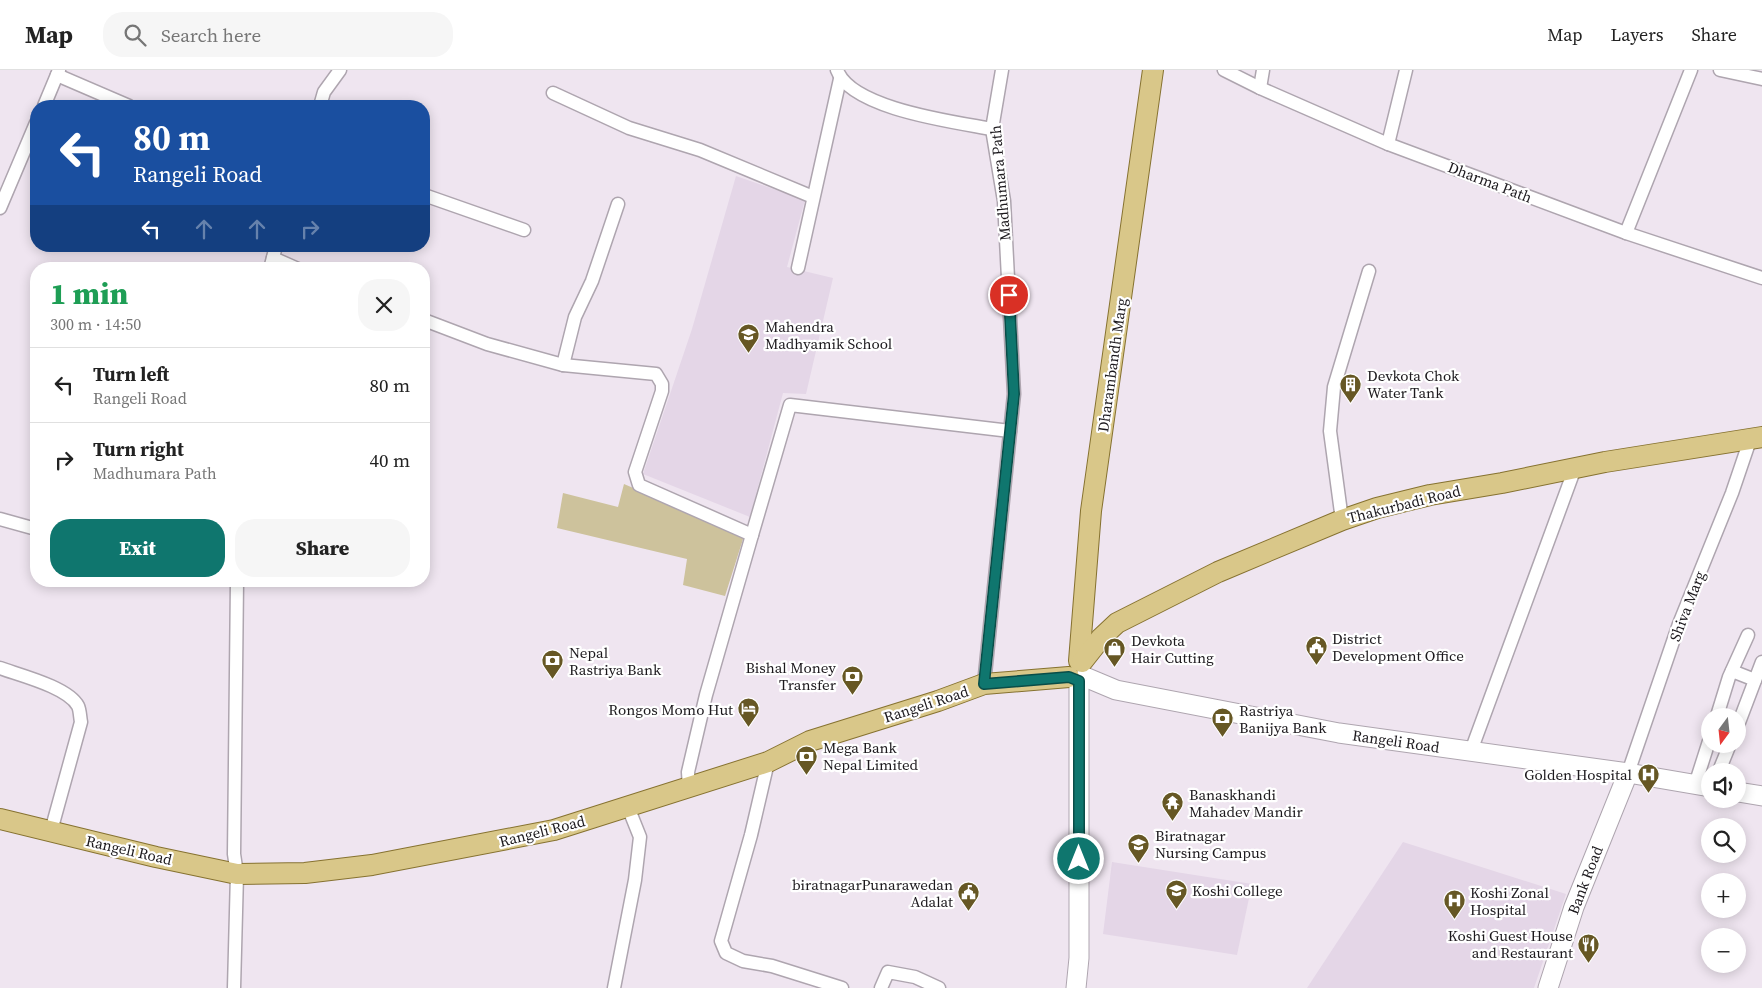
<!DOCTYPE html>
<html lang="en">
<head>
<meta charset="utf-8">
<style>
  :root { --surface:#fff; --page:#f6f6f6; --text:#222; --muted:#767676; --line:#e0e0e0; --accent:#0f766e }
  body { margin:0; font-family:"Source Serif 4",serif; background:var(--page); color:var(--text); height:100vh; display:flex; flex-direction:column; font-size:19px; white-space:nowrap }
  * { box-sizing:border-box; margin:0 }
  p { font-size:16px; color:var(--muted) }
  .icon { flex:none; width:28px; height:28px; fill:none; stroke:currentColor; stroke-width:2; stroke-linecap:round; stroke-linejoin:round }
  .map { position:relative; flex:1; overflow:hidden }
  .drawer { position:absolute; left:30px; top:192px; width:400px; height:325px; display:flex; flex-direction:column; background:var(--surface); border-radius:20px; box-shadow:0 2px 12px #0003 }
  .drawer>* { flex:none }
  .hud { position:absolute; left:30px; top:30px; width:400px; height:152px; border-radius:20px; box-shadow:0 2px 12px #0003; background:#1a4fa0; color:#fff; overflow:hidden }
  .needle { width:32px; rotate:195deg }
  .fabs { position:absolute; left:1701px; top:638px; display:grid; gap:10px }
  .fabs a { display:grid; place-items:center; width:45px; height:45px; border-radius:50%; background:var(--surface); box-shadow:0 2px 12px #0003; font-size:25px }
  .pin { position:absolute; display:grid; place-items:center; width:42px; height:42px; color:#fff; margin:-21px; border:2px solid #fff; border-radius:50%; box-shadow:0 1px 5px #0007 }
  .me { position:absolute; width:55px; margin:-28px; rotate:0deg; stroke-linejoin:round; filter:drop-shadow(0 0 4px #0008) }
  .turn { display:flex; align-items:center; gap:18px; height:105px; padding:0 20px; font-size:22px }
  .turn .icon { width:65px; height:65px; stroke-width:2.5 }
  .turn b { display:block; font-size:35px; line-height:42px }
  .lanes { display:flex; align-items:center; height:48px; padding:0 20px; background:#0003; justify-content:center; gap:25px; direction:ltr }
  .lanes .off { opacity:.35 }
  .round { display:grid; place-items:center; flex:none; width:52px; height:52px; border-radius:20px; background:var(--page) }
  .headline { display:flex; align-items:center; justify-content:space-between; height:85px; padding:0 20px }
  h1 { font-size:30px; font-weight:800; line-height:38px; color:#1e9e55 }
  .primary-button { display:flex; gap:10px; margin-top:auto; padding:10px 20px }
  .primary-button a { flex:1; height:58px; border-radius:20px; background:var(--accent); color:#fff; font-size:20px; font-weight:800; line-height:58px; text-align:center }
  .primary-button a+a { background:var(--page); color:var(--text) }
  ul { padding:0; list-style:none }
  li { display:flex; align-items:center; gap:15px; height:75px; padding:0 20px; border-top:1px solid var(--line) }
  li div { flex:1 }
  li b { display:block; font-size:19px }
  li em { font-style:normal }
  header { display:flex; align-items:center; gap:30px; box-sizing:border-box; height:70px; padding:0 25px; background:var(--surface); border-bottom:1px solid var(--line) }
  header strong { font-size:24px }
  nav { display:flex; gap:28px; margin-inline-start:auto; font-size:18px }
  .search { width:350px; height:45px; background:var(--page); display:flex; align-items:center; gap:12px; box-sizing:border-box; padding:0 18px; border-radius:20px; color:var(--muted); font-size:19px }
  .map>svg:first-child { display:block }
  .built { fill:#e4d6e7 }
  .green { fill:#cdc29c }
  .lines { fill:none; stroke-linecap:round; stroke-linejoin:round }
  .street-casing { stroke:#aea5af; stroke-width:15 }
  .secondary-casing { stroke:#aea5af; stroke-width:21 }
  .primary-casing { stroke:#867230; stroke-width:22 }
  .street { stroke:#fff; stroke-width:12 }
  .secondary { stroke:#fff; stroke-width:19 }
  .primary { stroke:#d9c789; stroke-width:20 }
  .route-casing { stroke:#0a4d48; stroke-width:12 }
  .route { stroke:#0f766e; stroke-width:9 }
  .labels { text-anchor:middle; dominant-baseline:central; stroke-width:4.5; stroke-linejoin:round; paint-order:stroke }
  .street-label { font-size:15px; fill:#1c191d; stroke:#fff }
  .poi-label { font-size:15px; fill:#1c191d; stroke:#fff; text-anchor:start }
</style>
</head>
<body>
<header>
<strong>Map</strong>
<div class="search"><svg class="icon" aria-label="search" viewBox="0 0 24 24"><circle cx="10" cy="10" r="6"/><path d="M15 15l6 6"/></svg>Search here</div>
<nav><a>Map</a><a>Layers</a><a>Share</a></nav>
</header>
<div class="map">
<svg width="1762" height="918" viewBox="0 0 1762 918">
  <rect width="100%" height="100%" fill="#efe5f0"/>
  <g class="built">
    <polygon points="736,106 805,130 787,197 833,208 806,324 783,323 750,447 643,404 692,259"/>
    <polygon points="1403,772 1566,824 1534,918 1307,918"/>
    <polygon points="1112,792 1252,814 1237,885 1103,864"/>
  </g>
  <polygon class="green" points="624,414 744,466 725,526 683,515 687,489 557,458 563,423 618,437"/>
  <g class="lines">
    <defs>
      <g id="street">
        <path d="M837,0C851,39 955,52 992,59"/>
        <polyline points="1224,0 1260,18 1388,74 1626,163 1762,208"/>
        <polyline points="1720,0 1762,9"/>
        <polyline points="57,5 129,36"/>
        <polyline points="1260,18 1263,0"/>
        <polyline points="553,23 629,58 700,80 813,127"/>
        <polyline points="44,36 59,0"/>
        <polyline points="320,36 324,22 340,0"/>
        <polyline points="1388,74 1406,0"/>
        <polyline points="424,125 524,160"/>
        <polyline points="0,138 36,53"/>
        <polyline points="1626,163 1691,0"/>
        <polyline points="273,188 298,199"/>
        <polyline points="798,198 840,9"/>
        <polyline points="270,199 276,176"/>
        <polyline points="424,250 487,274 563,295 656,304 662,314 662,321 635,402 639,415 752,465 706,625 688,702 689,718"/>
        <polyline points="563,295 575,247 592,211 618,134"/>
        <polyline points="0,449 36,459"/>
        <polyline points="1342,450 1330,361 1334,317 1369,201"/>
        <polyline points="752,465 790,335 1010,361"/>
        <path d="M0,598C19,605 68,617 78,636C80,640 80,647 81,652L51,761"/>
        <polyline points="1732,601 1755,610"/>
        <polyline points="984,614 1014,324 1004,131 992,59 1002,0"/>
        <polyline points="1717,646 1729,607 1748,565"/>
        <polyline points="1738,655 1762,592"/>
        <polyline points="1471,681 1575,398"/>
        <polyline points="768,692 751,765 721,871 726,883 743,891 772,896 842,918"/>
        <polyline points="1719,701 1730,674"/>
        <polyline points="1628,703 1679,554 1732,423 1750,370"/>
        <polyline points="1695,715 1710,668"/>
        <polyline points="234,918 237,804 234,784 237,511"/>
        <polyline points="614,918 635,810 640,767 628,737"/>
        <polyline points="881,918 888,902 915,907 939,918"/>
      </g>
      <g id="secondary">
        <polyline points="1085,607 1116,620 1339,663 1628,703 1710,717"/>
        <polyline points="1738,722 1762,726"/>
        <polyline points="1076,918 1079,888 1079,611"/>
        <polyline points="1548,918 1574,837 1628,703"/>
      </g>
      <g id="primary">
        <polyline points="1079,591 1091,441 1153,0"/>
        <polyline points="1082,592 1101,568 1117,553 1218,502 1342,450 1377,438 1430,425 1502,413 1605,392 1762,367"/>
        <polyline points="0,749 156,787 237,804 305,803 372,795 554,760 768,692 810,671 938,631 984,614 1069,607"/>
      </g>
    </defs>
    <use href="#street" class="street-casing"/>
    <use href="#secondary" class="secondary-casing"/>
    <use href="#primary" class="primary-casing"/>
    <use href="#street" class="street"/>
    <use href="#secondary" class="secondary"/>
    <use href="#primary" class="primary"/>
  </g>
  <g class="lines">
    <defs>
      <polyline id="route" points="1009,225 1014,324 984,614 1069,607 1079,611 1079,789"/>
    </defs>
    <use href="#route" class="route-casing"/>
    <use href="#route" class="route"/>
  </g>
  <defs>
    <symbol id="school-pin" viewBox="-11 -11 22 30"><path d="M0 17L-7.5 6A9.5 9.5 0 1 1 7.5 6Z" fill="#665724" stroke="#fff"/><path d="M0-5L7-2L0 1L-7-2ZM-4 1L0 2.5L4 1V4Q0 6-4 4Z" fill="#fff"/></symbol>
    <symbol id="building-pin" viewBox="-11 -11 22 30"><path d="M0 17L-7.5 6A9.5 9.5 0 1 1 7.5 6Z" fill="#665724" stroke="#fff"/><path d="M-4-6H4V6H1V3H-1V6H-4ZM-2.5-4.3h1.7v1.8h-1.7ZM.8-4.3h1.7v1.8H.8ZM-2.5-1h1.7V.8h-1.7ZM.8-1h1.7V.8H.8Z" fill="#fff"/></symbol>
    <symbol id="civic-pin" viewBox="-11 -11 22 30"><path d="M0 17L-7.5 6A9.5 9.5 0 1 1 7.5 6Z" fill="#665724" stroke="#fff"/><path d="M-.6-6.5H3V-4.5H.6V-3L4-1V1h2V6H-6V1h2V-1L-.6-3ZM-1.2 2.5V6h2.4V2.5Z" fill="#fff"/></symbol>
    <symbol id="shop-pin" viewBox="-11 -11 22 30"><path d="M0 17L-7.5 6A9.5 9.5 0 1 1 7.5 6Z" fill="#665724" stroke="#fff"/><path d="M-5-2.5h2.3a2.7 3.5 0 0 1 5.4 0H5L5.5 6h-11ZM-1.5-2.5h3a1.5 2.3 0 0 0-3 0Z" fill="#fff"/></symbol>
    <symbol id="bank-pin" viewBox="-11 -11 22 30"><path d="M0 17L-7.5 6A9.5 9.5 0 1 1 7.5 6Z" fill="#665724" stroke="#fff"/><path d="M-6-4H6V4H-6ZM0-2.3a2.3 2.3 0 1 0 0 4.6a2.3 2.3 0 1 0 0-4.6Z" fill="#fff"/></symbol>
    <symbol id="hotel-pin" viewBox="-11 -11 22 30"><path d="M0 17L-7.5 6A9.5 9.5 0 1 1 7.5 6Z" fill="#665724" stroke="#fff"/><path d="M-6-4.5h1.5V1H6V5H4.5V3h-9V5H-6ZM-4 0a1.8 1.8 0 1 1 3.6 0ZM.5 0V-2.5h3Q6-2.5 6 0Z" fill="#fff"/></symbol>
    <symbol id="hospital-pin" viewBox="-11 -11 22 30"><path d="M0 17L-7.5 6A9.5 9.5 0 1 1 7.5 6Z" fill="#665724" stroke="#fff"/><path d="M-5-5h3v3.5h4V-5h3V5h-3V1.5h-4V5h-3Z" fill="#fff"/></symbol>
    <symbol id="temple-pin" viewBox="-11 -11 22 30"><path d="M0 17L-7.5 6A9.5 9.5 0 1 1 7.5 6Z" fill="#665724" stroke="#fff"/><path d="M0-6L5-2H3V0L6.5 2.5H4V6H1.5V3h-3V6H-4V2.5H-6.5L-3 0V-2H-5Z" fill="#fff"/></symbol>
    <symbol id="university-pin" viewBox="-11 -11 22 30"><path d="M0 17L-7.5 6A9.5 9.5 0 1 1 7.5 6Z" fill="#665724" stroke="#fff"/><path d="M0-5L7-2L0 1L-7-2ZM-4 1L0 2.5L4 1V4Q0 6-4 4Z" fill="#fff"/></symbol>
    <symbol id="restaurant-pin" viewBox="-11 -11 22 30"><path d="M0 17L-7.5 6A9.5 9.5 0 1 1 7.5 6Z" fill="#665724" stroke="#fff"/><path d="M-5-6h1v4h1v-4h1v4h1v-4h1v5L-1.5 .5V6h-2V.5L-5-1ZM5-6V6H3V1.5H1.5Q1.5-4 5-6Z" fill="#fff"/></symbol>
  </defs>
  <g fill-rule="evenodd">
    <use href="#school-pin" x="736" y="252" width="25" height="34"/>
    <use href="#building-pin" x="1338" y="302" width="25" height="34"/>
    <use href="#civic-pin" x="1304" y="564" width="25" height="34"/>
    <use href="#shop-pin" x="1102" y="566" width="25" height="34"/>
    <use href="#bank-pin" x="540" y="578" width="25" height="34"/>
    <use href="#bank-pin" x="840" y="594" width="25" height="34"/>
    <use href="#hotel-pin" x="736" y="626" width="25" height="34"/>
    <use href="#bank-pin" x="1210" y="636" width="25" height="34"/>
    <use href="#bank-pin" x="794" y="674" width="25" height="34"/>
    <use href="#hospital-pin" x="1636" y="692" width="25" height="34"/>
    <use href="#temple-pin" x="1160" y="720" width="25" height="34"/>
    <use href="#school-pin" x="1126" y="762" width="25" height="34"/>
    <use href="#university-pin" x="1164" y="808" width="25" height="34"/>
    <use href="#civic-pin" x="956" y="810" width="25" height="34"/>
    <use href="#hospital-pin" x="1442" y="818" width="25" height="34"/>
    <use href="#restaurant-pin" x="1576" y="862" width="25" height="34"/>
  </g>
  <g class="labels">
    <g class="street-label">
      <text transform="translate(1490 112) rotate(21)">Dharma Path</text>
      <text transform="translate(1000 113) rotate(-95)">Madhumara Path</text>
      <text transform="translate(1112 295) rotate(-82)">Dharambandh Marg</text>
      <text transform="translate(1404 434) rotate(-14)">Thakurbadi Road</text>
      <text transform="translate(1687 536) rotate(-69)">Shiva Marg</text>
      <text transform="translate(926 634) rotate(-18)">Rangeli Road</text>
      <text transform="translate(1396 671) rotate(8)">Rangeli Road</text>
      <text transform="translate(542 761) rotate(-14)">Rangeli Road</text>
      <text transform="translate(129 780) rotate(13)">Rangeli Road</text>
      <text transform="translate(1585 810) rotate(-69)">Bank Road</text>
    </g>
    <g class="poi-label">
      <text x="765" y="256">Mahendra<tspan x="765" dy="17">Madhyamik School</tspan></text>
      <text x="1367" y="305">Devkota Chok<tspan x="1367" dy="17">Water Tank</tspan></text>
      <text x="1332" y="568">District<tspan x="1332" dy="17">Development Office</tspan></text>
      <text x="1131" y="570">Devkota<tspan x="1131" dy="17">Hair Cutting</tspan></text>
      <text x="569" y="582">Nepal<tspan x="569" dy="17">Rastriya Bank</tspan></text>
      <text x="836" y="597" text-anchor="end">Bishal Money<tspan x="836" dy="17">Transfer</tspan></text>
      <text x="733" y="639" text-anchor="end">Rongos Momo Hut</text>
      <text x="1239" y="640">Rastriya<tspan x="1239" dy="17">Banijya Bank</tspan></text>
      <text x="823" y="677">Mega Bank<tspan x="823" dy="17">Nepal Limited</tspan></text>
      <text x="1632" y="704" text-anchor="end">Golden Hospital</text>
      <text x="1189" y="724">Banaskhandi<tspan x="1189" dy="17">Mahadev Mandir</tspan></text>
      <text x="1155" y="765">Biratnagar<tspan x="1155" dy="17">Nursing Campus</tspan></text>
      <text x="953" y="814" text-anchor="end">biratnagarPunarawedan<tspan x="953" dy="17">Adalat</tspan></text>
      <text x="1192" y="820">Koshi College</text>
      <text x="1470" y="822">Koshi Zonal<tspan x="1470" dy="17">Hospital</tspan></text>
      <text x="1573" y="865" text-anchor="end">Koshi Guest House<tspan x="1573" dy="17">and Restaurant</tspan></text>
    </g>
  </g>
</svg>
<div class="fabs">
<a><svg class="needle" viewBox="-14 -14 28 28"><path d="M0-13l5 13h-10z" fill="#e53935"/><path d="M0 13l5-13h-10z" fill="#767676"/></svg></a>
<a><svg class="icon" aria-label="sound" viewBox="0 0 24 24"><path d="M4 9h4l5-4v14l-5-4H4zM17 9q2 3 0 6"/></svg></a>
<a><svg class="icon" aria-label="search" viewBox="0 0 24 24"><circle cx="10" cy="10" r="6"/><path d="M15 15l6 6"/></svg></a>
<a>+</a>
<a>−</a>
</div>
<div class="pin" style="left:1009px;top:225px;background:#d93025"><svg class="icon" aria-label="arrive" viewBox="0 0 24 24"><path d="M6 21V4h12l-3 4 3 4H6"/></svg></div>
<svg class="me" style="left:1079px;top:789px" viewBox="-20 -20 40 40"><circle r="17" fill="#0f766e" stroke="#fff" stroke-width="3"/><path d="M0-11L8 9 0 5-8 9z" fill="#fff"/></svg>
<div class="hud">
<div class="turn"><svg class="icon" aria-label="left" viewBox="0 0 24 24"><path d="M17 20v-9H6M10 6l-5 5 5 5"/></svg><div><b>80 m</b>Rangeli Road</div></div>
<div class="lanes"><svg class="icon" aria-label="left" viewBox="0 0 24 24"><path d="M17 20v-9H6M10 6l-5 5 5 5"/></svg><svg class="icon off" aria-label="ahead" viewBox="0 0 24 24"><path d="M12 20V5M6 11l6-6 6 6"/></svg><svg class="icon off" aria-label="ahead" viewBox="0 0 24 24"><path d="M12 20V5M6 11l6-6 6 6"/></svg><svg class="icon off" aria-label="right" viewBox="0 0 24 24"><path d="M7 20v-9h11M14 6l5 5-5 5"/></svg></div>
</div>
<section class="drawer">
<div class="headline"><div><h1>1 min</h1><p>300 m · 14:50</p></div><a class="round"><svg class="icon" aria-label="close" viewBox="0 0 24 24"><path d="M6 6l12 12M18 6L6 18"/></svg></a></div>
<ul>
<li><svg class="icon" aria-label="left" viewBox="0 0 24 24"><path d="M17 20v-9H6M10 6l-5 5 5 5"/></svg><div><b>Turn left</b><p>Rangeli Road</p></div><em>80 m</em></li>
<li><svg class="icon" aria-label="right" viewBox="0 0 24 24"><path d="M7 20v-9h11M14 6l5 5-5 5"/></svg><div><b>Turn right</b><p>Madhumara Path</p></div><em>40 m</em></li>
</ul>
<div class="primary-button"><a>Exit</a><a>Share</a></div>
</section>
</div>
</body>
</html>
